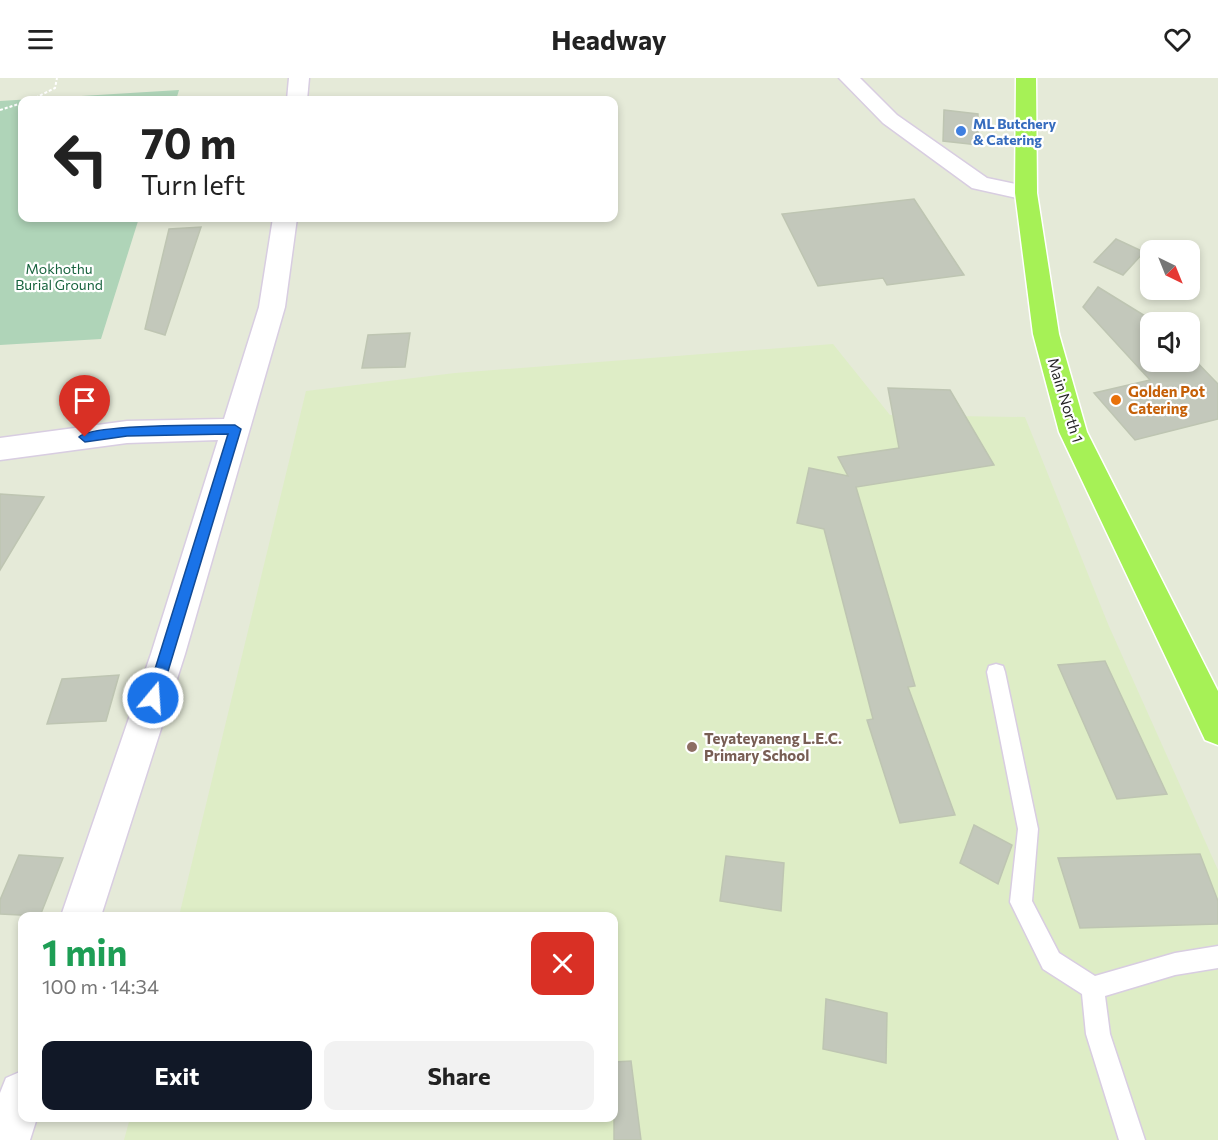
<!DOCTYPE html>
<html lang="en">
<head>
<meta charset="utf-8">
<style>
  :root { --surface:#fff; --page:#f2f2f2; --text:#222; --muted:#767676; --accent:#111827 }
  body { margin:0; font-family:Commissioner,sans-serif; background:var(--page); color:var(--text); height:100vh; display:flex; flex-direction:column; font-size:22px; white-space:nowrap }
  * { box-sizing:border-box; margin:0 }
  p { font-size:20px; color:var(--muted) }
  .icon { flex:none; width:33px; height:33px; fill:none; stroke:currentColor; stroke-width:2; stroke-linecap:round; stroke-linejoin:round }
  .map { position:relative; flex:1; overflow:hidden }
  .panel { position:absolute; left:18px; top:834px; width:600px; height:210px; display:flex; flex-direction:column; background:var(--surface); border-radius:12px; box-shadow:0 3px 9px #0003 }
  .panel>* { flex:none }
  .guide { position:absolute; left:18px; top:18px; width:600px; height:126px; border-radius:12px; box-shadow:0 3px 9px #0003; background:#fff; color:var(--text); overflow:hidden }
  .needle { width:39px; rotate:137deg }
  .buttons { position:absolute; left:1140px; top:162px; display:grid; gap:12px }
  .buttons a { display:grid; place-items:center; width:60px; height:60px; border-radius:12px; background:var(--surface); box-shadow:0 3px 9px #0003; font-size:30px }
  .pin { position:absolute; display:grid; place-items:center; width:51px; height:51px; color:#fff; margin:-62px -26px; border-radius:50% 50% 50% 0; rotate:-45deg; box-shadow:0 0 6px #0007 }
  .pin .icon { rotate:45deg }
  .me { position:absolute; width:66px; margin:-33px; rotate:18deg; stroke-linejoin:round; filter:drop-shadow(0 0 4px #0008) }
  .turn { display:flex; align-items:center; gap:21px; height:126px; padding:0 24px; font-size:27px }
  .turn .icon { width:78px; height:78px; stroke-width:2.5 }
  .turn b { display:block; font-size:42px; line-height:51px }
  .round { display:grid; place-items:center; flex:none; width:63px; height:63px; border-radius:12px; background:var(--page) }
  .headline { display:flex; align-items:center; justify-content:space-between; height:102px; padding:0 24px }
  h1 { font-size:36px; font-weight:700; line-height:45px; color:#1e9e55 }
  .button { display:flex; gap:12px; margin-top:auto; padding:12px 24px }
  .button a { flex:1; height:69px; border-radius:12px; background:var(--accent); color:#fff; font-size:24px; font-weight:700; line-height:69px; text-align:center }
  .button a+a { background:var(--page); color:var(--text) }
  header { display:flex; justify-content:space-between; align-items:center; height:78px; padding:0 24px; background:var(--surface); font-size:27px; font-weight:700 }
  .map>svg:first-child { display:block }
  .education { fill:#deedc6 }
  .cemetery { fill:#afd4b8 }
  .building { fill:#c3c8bb; stroke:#bec5b2; stroke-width:1.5 }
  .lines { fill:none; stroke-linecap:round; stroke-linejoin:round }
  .lane-casing { stroke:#d8cde1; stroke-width:3 }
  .street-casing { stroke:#d8cde1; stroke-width:3 }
  .primary-casing { stroke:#fff; stroke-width:3 }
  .path { stroke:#fff; stroke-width:2; stroke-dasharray:3 2; stroke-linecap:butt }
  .lane { fill:#fff; fill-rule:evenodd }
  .street { fill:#fff; fill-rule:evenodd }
  .primary { fill:#a6f156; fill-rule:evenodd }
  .route { fill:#1a73e8; stroke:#114b97; stroke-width:1.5 }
  .shop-dot { fill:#3f7fe0; stroke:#fff; stroke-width:2 }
  .food-dot { fill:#e8710a; stroke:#fff; stroke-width:2 }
  .education-dot { fill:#8d6e63; stroke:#fff; stroke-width:2 }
  .labels { text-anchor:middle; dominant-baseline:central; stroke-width:4.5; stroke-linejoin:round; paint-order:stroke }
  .far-shop-label { font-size:14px; font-weight:bold; fill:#366cbe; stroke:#fff; text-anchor:start }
  .far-park-label { font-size:14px; fill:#18633e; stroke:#fff }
  .food-label { font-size:15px; font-weight:bold; fill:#c56008; stroke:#fff; text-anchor:start }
  .street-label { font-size:15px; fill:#272727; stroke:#fff }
  .education-label { font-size:15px; font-weight:bold; fill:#785e54; stroke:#fff; text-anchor:start }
</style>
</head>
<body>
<header><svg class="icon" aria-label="menu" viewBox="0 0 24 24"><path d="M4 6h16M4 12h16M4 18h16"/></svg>Headway<svg class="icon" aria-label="heart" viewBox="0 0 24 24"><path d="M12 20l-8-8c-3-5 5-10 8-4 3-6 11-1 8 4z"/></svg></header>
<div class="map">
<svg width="1218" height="1062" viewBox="0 0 1218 1062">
  <rect width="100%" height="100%" fill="#e5ead8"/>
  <polygon class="education" points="833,266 890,337 1025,339 1108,546 1218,792 1218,1062 124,1062 130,1040 614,1040 614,838 179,838 306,313 455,295"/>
  <polygon class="cemetery" points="179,12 176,22 22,22 22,140 139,140 101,261 0,267 0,23"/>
  <g class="building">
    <polygon points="944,32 978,36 978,67 943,63"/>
    <polygon points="914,121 964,197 887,207 883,200 818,208 782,136"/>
    <polygon points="201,149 165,257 145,251 169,151"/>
    <polygon points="1116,161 1144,174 1123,197 1094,184"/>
    <polygon points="1098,209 1155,244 1150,244 1150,284 1190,284 1190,277 1218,306 1218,341 1135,362 1094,315 1150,302 1083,229"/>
    <polygon points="410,255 405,289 362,290 368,257"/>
    <polygon points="888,310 950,312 994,387 856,409 915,608 908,609 955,737 900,745 867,642 873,641 824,451 797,445 809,390 848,398 838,379 899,370"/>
    <polygon points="0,416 44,419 0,492"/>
    <polygon points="1105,583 1167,716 1117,721 1058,587"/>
    <polygon points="119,597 106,643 47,646 62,601"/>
    <polygon points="974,747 1012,767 998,806 960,785"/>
    <polygon points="1200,776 1218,823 1218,846 1080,850 1058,780"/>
    <polygon points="19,777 63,780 40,838 0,836 0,822"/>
    <polygon points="726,778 784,785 781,833 720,823"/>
    <polygon points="826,921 887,935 886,985 823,971"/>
    <polygon points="631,983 641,1062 614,1062 614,984"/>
  </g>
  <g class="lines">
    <defs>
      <polygon id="lane" points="996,586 1003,588 1005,594 1038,751 1032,823 1059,875 1095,898 1175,875 1218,868 1218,890 1175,897 1105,918 1110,956 1145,1062 1119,1062 1086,956 1082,916 1043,891 1010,824 1018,751 987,594 989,588"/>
      <g id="street">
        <polygon points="289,0 309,0 307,22 287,22"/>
        <polygon points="839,0 860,0 897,37 987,100 1034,110 1037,115 1034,120 1026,122 972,110 883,45"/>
        <polygon points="273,140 297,140 285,229 185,576 101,838 61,838 151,576 218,362 127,365 0,382 0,360 127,343 224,341 259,229"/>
        <polygon points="22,993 22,1040 37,1040 30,1062 0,1062 0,1015 6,1000"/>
      </g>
      <polygon id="primary" points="1016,0 1036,0 1037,115 1059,256 1087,354 1218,613 1218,667 1205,662 1059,354 1033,256 1015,115"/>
    </defs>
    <use href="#lane" class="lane-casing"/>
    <use href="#street" class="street-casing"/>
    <use href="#primary" class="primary-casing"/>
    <g class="path">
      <polyline points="31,22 55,10 57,0"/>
      <polyline points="0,32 22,25"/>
    </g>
    <use href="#lane" class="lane"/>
    <use href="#street" class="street"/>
    <use href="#primary" class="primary"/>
  </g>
  <path class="route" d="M235,347L241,351L160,620L158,625L153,626L148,625L146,620L228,356L127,358L85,364L79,359C90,346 212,347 235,347Z"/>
  <circle class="shop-dot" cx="961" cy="53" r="6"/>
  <circle class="food-dot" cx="1116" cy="322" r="6"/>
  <circle class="education-dot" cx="692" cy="669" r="6"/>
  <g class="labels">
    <g class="far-shop-label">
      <text x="973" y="45">ML Butchery<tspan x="973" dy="16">&amp; Catering</tspan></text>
    </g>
    <g class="far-park-label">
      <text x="59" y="190">Mokhothu<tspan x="59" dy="16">Burial Ground</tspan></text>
    </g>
    <g class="food-label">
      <text x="1128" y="313">Golden Pot<tspan x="1128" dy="17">Catering</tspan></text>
    </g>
    <g class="street-label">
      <text transform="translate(1066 322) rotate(73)">Main North 1</text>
    </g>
    <g class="education-label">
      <text x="704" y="660">Teyateyaneng L.E.C.<tspan x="704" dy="17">Primary School</tspan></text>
    </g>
  </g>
</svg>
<div class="buttons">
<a><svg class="needle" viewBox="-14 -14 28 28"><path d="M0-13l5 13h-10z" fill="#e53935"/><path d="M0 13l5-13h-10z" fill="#767676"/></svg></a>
<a><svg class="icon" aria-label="sound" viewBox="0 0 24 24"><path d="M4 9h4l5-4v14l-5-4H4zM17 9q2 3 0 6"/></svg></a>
</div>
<div class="pin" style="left:85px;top:359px;background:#d93025"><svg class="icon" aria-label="arrive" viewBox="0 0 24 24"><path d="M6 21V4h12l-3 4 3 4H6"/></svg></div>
<svg class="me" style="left:153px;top:620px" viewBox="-20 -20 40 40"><circle r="17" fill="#1a73e8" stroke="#fff" stroke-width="3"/><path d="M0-11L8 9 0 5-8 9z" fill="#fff"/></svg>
<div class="guide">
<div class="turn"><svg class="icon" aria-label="left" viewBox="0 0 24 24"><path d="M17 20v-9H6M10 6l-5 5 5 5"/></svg><div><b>70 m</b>Turn left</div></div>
</div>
<section class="panel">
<div class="headline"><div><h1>1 min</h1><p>100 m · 14:34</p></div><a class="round" style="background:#d93025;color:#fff"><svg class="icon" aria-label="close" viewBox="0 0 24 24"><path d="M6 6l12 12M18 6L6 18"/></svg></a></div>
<div class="button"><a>Exit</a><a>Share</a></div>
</section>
</div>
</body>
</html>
